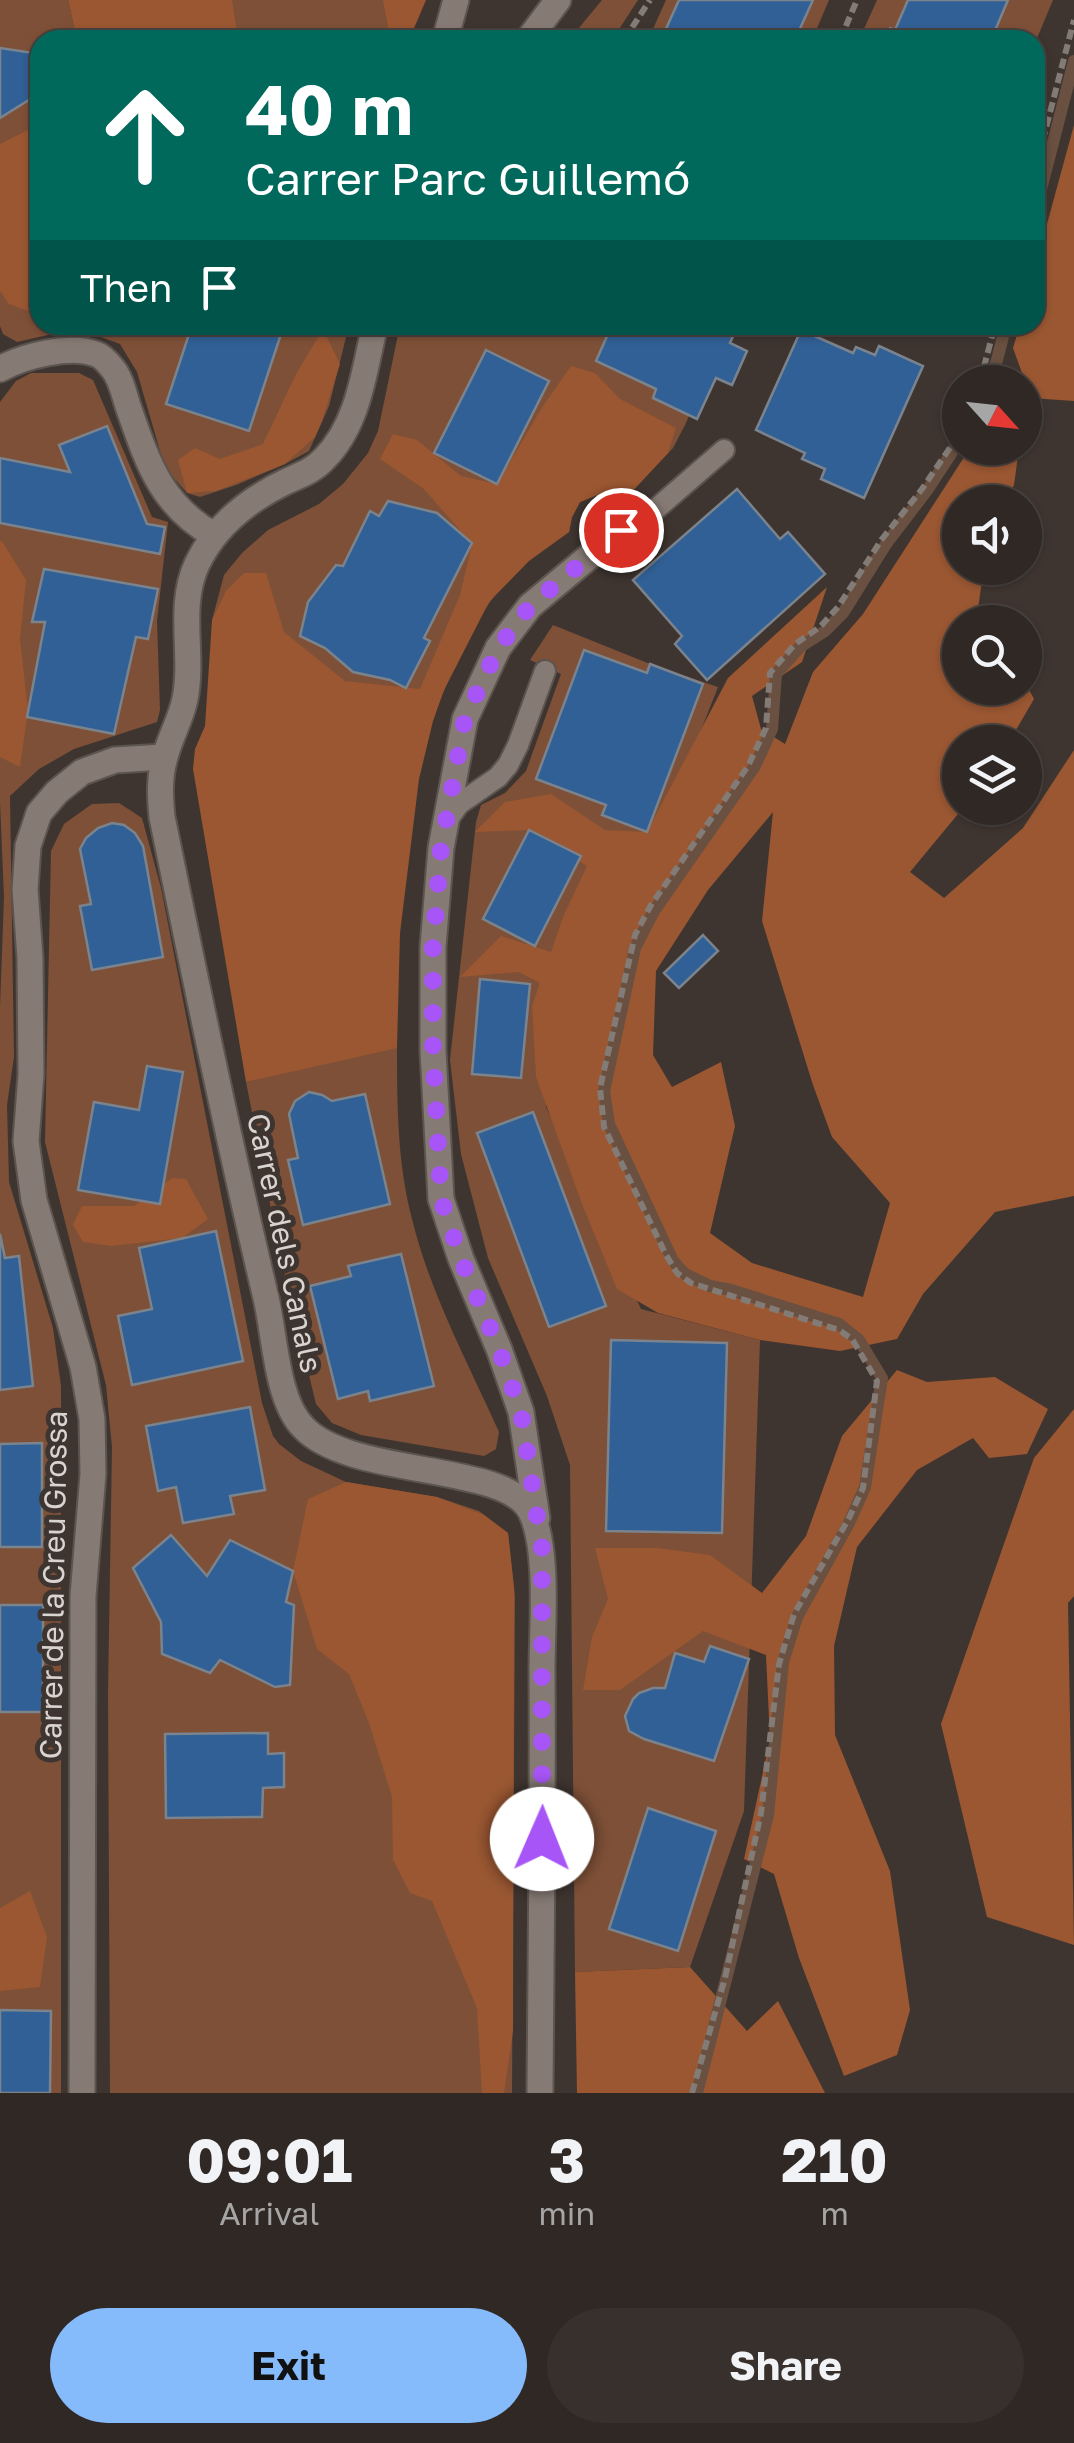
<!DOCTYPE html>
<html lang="en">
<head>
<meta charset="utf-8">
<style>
  :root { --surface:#2f2824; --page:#37302c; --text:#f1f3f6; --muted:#a7a6a6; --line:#4a4441; --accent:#86bbfb }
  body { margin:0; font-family:"Golos Text",sans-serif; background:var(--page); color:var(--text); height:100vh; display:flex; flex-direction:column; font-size:38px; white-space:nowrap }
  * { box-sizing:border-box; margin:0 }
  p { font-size:32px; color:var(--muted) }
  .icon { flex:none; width:55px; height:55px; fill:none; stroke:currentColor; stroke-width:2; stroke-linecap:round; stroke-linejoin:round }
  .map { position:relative; height:2093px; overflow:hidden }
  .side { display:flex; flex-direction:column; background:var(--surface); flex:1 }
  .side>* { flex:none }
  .top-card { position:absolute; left:30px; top:30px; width:1015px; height:305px; border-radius:30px; box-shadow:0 2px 8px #0004,0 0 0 2px var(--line); background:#00695c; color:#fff; overflow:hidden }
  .needle { width:65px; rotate:117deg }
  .fabs { position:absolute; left:942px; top:365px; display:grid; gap:20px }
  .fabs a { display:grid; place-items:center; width:100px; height:100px; border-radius:50%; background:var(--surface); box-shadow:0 2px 8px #0004,0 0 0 2px var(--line); font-size:50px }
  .pin { position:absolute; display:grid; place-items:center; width:85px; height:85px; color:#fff; margin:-42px; border:5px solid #fff; border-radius:50%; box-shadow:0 2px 10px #0007 }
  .me { position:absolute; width:110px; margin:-55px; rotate:1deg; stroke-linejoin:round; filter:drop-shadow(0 0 8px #0008) }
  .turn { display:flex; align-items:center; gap:35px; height:210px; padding:0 50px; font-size:45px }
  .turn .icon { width:130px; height:130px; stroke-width:2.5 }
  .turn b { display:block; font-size:70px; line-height:85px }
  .then { display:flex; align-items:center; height:95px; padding:0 50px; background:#0003; gap:20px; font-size:38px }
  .eta { display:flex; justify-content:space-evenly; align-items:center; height:170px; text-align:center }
  .eta b { font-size:60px; font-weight:700; line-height:70px }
  .cta { display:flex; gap:20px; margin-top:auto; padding:20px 50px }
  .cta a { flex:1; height:115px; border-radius:60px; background:var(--accent); color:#111; font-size:40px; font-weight:700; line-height:115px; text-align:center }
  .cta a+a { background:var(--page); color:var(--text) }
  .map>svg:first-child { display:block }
  .green { fill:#7e5037 }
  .forest { fill:#9a5732; fill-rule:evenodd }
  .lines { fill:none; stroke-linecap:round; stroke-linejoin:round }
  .stream { stroke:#695040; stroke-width:12 }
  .building { fill:#316096; stroke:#7b838d; stroke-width:2.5 }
  .service-casing { stroke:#5c544f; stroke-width:24 }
  .minor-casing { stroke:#5c544f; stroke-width:29 }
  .path { stroke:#837b76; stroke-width:6; stroke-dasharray:10 5; stroke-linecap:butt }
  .service { stroke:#867a74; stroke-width:20 }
  .minor { stroke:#867a74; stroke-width:25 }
  .route { stroke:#a855f7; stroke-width:18; stroke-dasharray:0 32.4 }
  .labels { text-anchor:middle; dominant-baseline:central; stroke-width:10; stroke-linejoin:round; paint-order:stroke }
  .street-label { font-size:30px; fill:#dad4d0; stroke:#3f3530 }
</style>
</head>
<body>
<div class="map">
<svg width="1074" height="2093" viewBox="0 0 1074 2093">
  <rect width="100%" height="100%" fill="#3f3530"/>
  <g class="green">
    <polygon points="0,0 68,0 77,40 40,40 40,325 349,325 329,406 309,451 285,464 236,485 200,497 187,493 165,468 137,372 120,344 101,337 52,334 17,342 3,334 0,326"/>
    <polygon points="112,0 399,0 386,40 117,40"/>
    <polygon points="602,0 638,0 612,40 569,40"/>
    <polygon points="666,0 829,0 812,40 648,40"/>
    <polygon points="877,0 1053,0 1035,43 1035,40 859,40"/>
    <path d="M400,325H729L685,425L673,448L625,499L600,494L580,502L572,517L569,532C554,543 538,553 524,564C481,600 451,669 433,721L212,620L224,575L242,553L268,530L319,504L343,484L368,453L378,431Z"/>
    <polygon points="31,373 79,373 93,380 152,517 168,522 157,621 160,710 157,722 74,749 39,769 10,796 14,1057 7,1105 9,1182 53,1328 61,1386 61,2093 0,2093 0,1007 4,897 0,802 0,402 16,381"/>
    <polygon points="553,625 650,664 718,687 654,850 546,1089 546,1107 641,1309 760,1340 744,1811 690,1967 575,1972 570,1465 547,1396 488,1258 461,1154 450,1060 476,822 481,805 505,793 526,771 561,674 530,660"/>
    <polygon points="119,803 142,818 161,888 262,1403 273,1436 279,1444 301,1461 346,1482 437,1497 479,1511 508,1533 515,1596 512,2093 110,2093 108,1693 112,1447 106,1385 45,1142 51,851 64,824 92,804"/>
    <path d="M397,1043C397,1103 397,1161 412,1219C430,1293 468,1363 499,1432L496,1449L484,1456L361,1435L332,1423L316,1404L281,1260L246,1082Z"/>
  </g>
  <g class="forest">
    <polygon points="68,0 232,0 238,40 77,40"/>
    <polygon points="383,0 426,0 409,40 387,40 389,31"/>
    <polygon points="40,124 40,315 9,304 0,291 0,144"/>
    <polygon points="1074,125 1074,401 1031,398 1013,348 1020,325 1035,325 1035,268"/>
    <polygon points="323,329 340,364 322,421 315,437 285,464 216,491 187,493 178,460 195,448 220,459 263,444 296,374"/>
    <polygon points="571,366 595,373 620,399 676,428 668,453 625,499 600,494 580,502 572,517 569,532 529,561 489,602 443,692 433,721 419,779 400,933 397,1048 246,1082 193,769 195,749 205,726 212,620 226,591 244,573 266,573 284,632 345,681 420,689 460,595 472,544 424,489 380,459 393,434 417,440 461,476 497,484 543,406"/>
    <path d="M970,448H1019L1014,485L1007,502H960V568H984L976,622H960V688H1025V682L1034,699L1009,742H960V808H963L910,872L944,898L1023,828L1074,750V1196L995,1212L923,1294L897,1339L840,1351L760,1340L658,1313L617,1289L582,1204L536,1077L532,1006L540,983L519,972L460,977L501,936L551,952L563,917L587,866L529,830L475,832L505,802L551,794L605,830L647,832L728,678L827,587L802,662L752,696L761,729L785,744L813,672L863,614ZM773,812L762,921L813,1085L832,1137L890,1203L863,1297L752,1263L710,1233L735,1126L721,1062L672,1087L653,1055L656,971L708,890Z"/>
    <polygon points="2,541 26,580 20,639 28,710 20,767 0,757 0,542"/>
    <polygon points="172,1178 186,1179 208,1219 182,1238 111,1246 83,1242 73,1225 82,1206 134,1206"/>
    <polygon points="897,1370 927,1382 995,1377 1048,1409 1027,1454 989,1458 973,1438 917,1470 857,1547 834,1646 835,1735 890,1871 910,2010 897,2055 844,2076 799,1958 774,1874 744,1859 770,1740 766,1655 703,1631 620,1690 583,1690 592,1637 608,1599 595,1548 658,1548 710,1555 762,1593 806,1536 842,1436"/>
    <polygon points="1074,1409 1074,1596 1068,1603 1074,1945 987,1917 941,1724 1034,1458"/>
    <polygon points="346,1482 437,1497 484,1515 508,1533 514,1588 513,2031 504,2093 482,2093 477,2008 432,1901 410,1893 393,1860 392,1797 369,1723 349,1674 317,1649 293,1571 308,1499"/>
    <polygon points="30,1891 47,1937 40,1987 0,1991 0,1908"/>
    <polygon points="690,1967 747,2031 778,2001 825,2093 577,2093 575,1972"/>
  </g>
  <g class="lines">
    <g class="stream">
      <polyline points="1035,213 1074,61"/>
      <polyline points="988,382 997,360 1006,325"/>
      <polyline points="697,2093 768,1815 783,1662 797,1617 849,1523 865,1487 882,1378 859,1340 839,1324 731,1290 710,1286 685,1274 673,1261 609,1124 604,1091 635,948 654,911 755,766 772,729 776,674 800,647 825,631 843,613 886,544 928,489 960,440"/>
    </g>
  </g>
  <g class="building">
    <polygon points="679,0 813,0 798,33 791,30 787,40 661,40"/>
    <polygon points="908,0 1008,0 991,40 885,40 890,28 895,30"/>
    <polygon points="0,48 40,54 32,98 0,118"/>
    <polygon points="192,325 284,325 249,431 166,404"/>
    <polygon points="612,325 738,325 730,343 747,351 732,385 716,378 697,419 653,398 656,389 596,361"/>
    <polygon points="801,330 853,353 856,347 875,355 879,346 923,366 864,498 821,479 825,469 802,459 805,453 756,430"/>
    <polygon points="486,350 549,381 497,484 434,453"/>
    <polygon points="107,426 147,524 165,527 160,554 0,523 0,458 70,472 59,445"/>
    <polygon points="737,489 780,539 788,532 825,574 707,680 675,644 682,636 633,580"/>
    <polygon points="388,501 437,513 472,543 424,638 430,641 406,688 390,680 353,672 325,648 300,636 308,602 336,565 343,566 370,511 379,516"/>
    <polygon points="44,569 158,589 148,639 136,637 114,734 27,717 45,622 32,622"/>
    <polygon points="584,650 647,673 650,664 703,684 647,832 602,815 606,805 536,779"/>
    <polygon points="112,823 124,825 135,833 143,846 163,957 92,970 80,906 91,904 80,849 86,838 98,828"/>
    <polygon points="529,830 581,856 535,946 483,919"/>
    <polygon points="703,935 718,951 679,988 664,973"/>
    <polygon points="480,979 530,984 521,1078 472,1074"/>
    <polygon points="147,1066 183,1072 160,1204 78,1190 94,1102 139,1110"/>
    <polygon points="309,1092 322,1095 332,1101 365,1094 390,1204 303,1225 288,1160 298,1158 289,1114 295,1101"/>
    <polygon points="533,1112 606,1306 549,1327 477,1133"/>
    <polygon points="216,1231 243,1361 132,1385 118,1316 152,1309 139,1248"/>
    <polygon points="0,1234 5,1258 19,1256 33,1386 0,1390"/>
    <polygon points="401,1254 434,1386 370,1401 368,1391 338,1399 310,1286 351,1276 348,1266"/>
    <polygon points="611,1340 727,1343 722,1533 606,1531"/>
    <polygon points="250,1407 265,1490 230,1496 234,1514 183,1523 176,1487 158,1491 146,1426"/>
    <polygon points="42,1443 42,1547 0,1547 0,1444"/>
    <polygon points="171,1535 207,1576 230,1540 293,1571 286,1602 294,1605 290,1685 275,1687 220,1660 210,1673 162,1654 161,1622 133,1568"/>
    <rect x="0" y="1605" width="43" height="107"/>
    <polygon points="710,1646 749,1659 714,1761 644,1739 629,1731 625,1716 633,1699 639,1693 653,1688 665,1688 675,1653 704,1662"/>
    <polygon points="268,1733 268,1754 284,1753 284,1787 263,1788 262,1817 166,1818 165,1734"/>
    <polygon points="648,1808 716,1831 678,1951 609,1929"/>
    <polygon points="0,2010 51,2011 50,2093 0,2093"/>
  </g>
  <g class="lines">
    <defs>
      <g id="service">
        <polyline points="621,530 641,522 724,450"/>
        <polyline points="448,819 459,804 498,777 508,765 518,745 545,671"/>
      </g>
      <g id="minor">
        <polyline points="445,40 456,0"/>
        <polyline points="528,40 558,0"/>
        <path d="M375,325C364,371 359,424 324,459C313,471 300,475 285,482C248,500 215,526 197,564C177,607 194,654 185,699C181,719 170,737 165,757C159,777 160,796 162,817C195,978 228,1138 266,1298C275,1335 276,1399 303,1427C350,1478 507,1462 531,1512C549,1549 542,1627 542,1670C543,1811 541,1952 540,2093"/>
        <path d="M0,369C23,356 71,344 96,354C102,356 109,364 113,369C122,380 125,399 130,412C148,464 163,507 214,535"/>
        <polyline points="537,1518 521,1412 499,1349 461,1259 441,1199 433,1051 433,947 441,848 465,719 498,648 530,606 621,530"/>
        <polyline points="82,2093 83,1596 93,1474 92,1419 83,1367 34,1200 26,1141 31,1074 30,958 25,889 28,846 39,813 57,792 82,772 115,760 164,757"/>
      </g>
    </defs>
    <use href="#service" class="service-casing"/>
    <use href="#minor" class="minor-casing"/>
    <g class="path">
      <polyline points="624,40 650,0"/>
      <polyline points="840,40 857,0"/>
      <polyline points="1035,170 1074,20"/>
      <polyline points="980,382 995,325"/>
      <polyline points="692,2093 725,1978 761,1813 779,1664 794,1614 849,1518 863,1488 877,1381 852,1339 839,1330 691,1283 677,1273 666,1255 604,1127 600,1088 635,935 651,905 748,766 766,728 770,673 795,644 820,627 838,607 882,539 922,489 960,433"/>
    </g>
    <use href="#service" class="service"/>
    <use href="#minor" class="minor"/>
  </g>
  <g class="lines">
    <polyline class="route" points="542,1839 542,1548 521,1412 499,1349 461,1259 441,1199 433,1051 433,947 441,848 465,718 498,648 530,606 621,530"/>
  </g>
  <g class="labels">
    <g class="street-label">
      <text transform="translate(285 1243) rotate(78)">Carrer dels Canals</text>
      <text transform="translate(53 1585) rotate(-89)">Carrer de la Creu Grossa</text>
    </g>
  </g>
</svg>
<div class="fabs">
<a><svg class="needle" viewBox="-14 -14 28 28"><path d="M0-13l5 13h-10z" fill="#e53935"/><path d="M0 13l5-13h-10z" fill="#a7a6a6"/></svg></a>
<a><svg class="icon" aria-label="sound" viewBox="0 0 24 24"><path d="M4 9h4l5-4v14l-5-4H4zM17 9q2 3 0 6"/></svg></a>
<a><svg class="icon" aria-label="search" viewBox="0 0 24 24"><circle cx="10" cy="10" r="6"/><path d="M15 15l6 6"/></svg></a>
<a><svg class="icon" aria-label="layers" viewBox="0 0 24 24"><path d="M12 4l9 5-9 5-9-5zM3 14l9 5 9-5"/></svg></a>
</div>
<div class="pin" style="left:621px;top:530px;background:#d93025"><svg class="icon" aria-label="arrive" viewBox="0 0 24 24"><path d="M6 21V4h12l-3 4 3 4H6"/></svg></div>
<svg class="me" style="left:542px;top:1839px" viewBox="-20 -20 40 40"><circle r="19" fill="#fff"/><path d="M0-13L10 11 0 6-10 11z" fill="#a855f7"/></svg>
<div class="top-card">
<div class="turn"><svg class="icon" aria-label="ahead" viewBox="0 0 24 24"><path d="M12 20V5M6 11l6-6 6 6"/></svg><div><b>40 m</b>Carrer Parc Guillemó</div></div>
<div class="then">Then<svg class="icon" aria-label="arrive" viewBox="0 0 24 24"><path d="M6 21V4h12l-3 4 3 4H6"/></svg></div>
</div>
</div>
<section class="side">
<div class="eta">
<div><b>09:01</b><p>Arrival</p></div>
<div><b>3</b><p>min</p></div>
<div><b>210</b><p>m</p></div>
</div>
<div class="cta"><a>Exit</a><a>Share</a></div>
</section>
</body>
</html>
